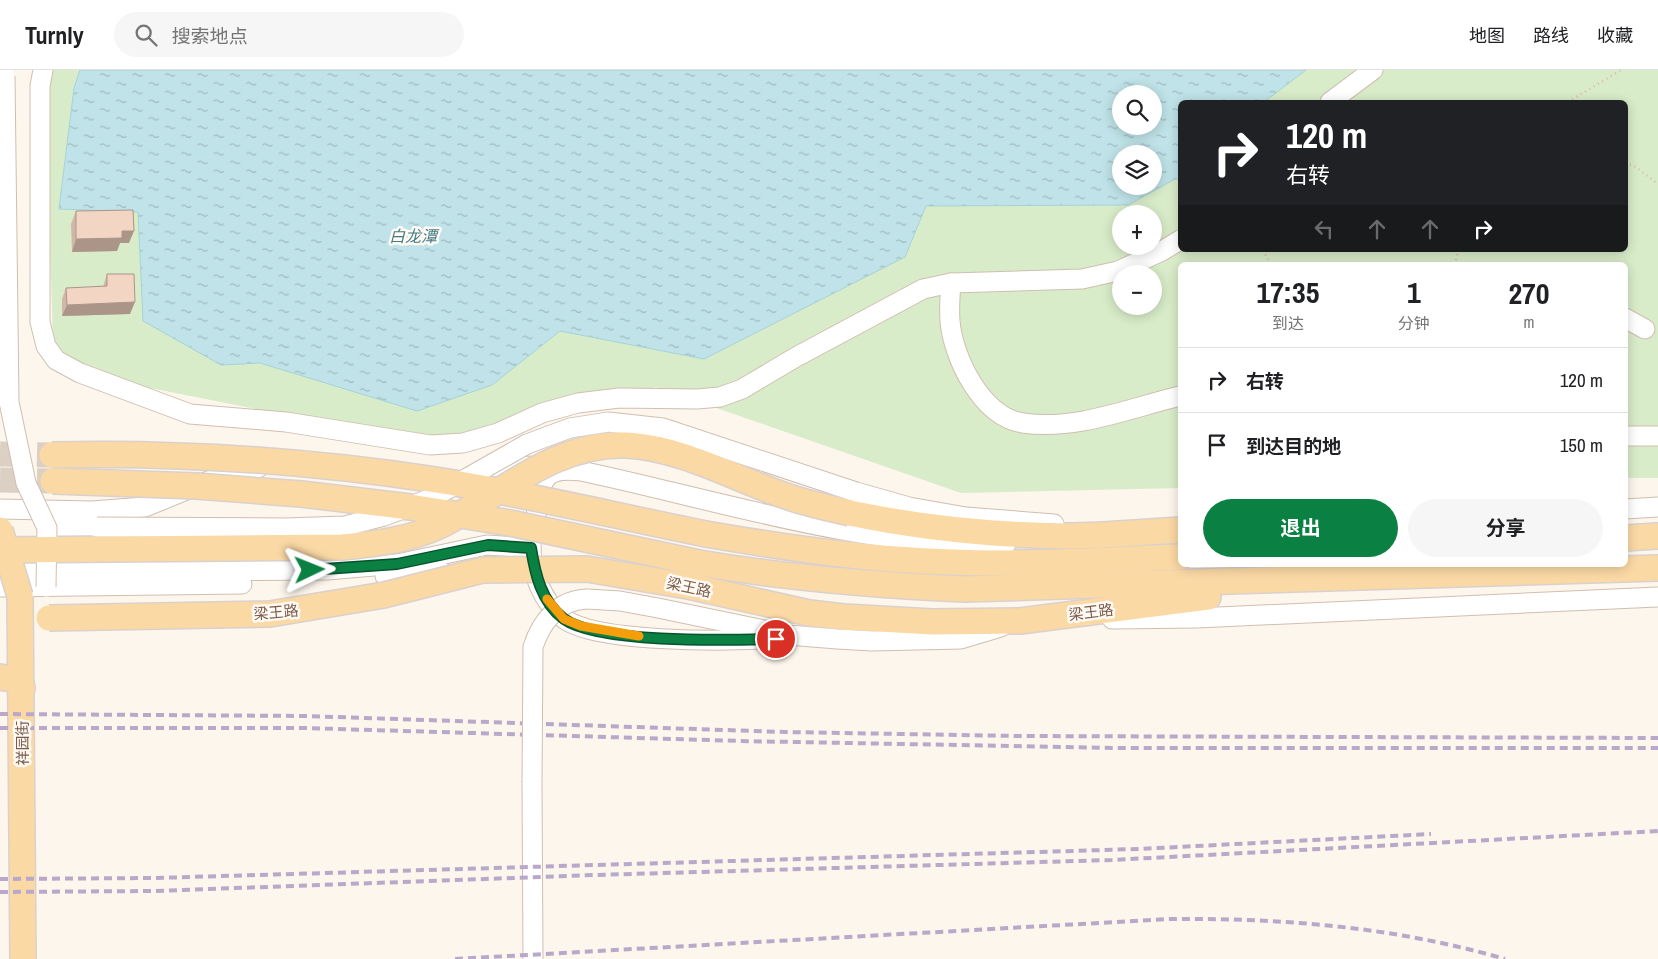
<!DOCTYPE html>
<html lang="zh">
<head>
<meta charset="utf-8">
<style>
  :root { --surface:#fff; --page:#f6f6f6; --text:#202124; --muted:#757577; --line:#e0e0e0; --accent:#0b8043 }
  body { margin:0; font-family:"Archivo Narrow","Noto Sans SC",sans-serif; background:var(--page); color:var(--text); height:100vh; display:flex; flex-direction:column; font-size:19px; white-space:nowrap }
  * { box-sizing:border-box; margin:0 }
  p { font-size:16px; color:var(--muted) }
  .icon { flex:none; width:28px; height:28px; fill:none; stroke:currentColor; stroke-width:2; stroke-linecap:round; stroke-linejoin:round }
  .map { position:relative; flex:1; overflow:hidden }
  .sheet { position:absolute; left:1178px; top:192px; width:450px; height:305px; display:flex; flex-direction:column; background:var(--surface); border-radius:8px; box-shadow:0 2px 12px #0003 }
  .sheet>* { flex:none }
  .top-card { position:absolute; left:1178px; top:30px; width:450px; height:152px; border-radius:8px; box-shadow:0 2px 12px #0003; background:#202124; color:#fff; overflow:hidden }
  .controls { position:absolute; left:1112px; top:15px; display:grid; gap:10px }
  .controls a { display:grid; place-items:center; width:50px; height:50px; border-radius:50%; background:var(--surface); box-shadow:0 2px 12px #0003; font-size:25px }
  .pin { position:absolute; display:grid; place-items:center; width:42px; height:42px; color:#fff; margin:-21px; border:2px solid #fff; border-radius:50%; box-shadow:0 1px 5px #0007 }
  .me { position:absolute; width:55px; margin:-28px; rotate:88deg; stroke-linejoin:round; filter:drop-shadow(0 0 4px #0008) }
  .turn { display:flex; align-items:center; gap:18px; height:105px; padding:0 25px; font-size:22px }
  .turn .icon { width:65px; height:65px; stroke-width:2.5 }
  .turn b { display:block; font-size:35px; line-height:42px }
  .lanes { display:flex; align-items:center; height:48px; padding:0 25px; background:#0003; justify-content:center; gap:25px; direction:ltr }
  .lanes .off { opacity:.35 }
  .eta { display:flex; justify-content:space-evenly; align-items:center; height:85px; text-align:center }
  .eta b { font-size:30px; font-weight:700; line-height:35px }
  .button { display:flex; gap:10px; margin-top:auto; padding:10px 25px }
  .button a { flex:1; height:58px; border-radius:30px; background:var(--accent); color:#fff; font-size:20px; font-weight:700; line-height:58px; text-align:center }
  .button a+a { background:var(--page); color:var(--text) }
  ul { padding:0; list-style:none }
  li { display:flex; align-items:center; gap:15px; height:65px; padding:0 25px; border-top:1px solid var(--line) }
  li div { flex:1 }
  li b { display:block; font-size:19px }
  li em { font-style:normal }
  header { display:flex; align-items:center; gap:30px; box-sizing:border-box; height:70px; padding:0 25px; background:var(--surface); border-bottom:1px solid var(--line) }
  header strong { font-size:24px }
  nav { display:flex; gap:28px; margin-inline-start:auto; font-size:18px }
  .search { width:350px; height:45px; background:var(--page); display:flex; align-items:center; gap:12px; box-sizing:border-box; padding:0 18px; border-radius:28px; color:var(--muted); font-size:19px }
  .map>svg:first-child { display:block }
  .green { fill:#d8ecc9; fill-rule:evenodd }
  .water { fill:url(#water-ripples); stroke:#a5d3da; fill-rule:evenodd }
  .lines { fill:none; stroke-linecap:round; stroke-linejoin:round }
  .major-tunnel { stroke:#dcd0c4; stroke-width:25; stroke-dasharray:25 12; stroke-linecap:butt }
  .minor-casing { stroke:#d1beb0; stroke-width:21 }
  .major-casing { stroke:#dad1cd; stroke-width:28 }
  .path { stroke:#d9b8a5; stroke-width:2.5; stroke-dasharray:1 4; stroke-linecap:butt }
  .minor { stroke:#fff; stroke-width:19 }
  .major { stroke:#fbd9a5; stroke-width:25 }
  .rail { stroke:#b9a8c9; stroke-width:4; stroke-dasharray:8 5; stroke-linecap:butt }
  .minor-bridge-casing { stroke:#d1beb0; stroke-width:21; stroke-linecap:butt }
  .major-bridge-casing { stroke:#dad1cd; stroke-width:28; stroke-linecap:butt }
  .minor-bridge { stroke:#fff; stroke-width:19 }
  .major-bridge { stroke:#fbd9a5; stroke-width:25 }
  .wall { fill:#d1b7a8 }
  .shaded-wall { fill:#aa9588 }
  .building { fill:#f3d5c3; stroke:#aa9588 }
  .route-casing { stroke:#07532c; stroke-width:12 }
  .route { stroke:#0b8043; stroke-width:9 }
  .slow { stroke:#f59e0b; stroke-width:9 }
  .labels { text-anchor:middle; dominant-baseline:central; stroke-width:5; stroke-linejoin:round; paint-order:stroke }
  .street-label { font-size:15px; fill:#7a5c4d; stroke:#fffaf3 }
  .water-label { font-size:16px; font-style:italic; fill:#437c86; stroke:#fffaf3 }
</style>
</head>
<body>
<header>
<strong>Turnly</strong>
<div class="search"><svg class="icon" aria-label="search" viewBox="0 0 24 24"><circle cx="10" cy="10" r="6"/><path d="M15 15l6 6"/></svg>搜索地点</div>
<nav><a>地图</a><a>路线</a><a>收藏</a></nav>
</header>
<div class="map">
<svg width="1658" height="889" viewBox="0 0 1658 889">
  <defs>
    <pattern id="water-ripples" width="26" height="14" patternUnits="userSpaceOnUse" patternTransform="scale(1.25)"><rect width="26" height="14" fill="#bfe3e8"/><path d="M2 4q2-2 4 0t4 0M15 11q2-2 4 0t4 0" fill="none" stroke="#a0bbbe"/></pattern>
  </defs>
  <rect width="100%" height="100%" fill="#fdf6ec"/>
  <path class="green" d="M44,0H1658V408H1625V195H1180V418L961,423L656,317L432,374L54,299ZM1121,24H1154V56H1121ZM1180,32H1625V180H1180ZM1121,84H1154V116H1121ZM1121,144H1154V176H1121ZM1121,204H1154V236H1121Z"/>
  <path class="water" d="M80,0H1306L1264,32H1180V109H1175L1128,135L926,136L905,187L704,289L560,261L492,315L417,341L260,293L221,295L143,251L138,142L59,139L74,18ZM1121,24H1154V56H1121ZM1121,84H1154V116H1121Z"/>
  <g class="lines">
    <g class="major-tunnel">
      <polyline points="0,384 52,385"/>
      <polyline points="0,410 53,411"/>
    </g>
    <defs>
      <g id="minor">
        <polyline points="43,0 40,16 40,252 46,276 56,290 80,303 190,344 286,352 430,375 463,373 498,363 542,343 578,333 619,328 697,329 720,327 742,319 796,287 923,219 951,213 1082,209 1118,201 1162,181 1180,170"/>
        <polyline points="1330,32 1373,0"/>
        <path d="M951,213C950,225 949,238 950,251C953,288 982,347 1023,353C1075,361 1130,338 1180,326"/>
        <polyline points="1625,248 1645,259"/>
        <polyline points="1625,366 1658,366"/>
        <polyline points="486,404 504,395 544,397"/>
        <polyline points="856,422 909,437 966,447 1054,454"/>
        <polyline points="0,439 91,441 145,437 228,403 258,398"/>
        <polyline points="1625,439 1658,437"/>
        <polyline points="47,458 97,457"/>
        <polyline points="1,502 327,500 397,494 487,475 531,478"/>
        <polyline points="385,506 442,502"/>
        <polyline points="0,517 242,514"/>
        <polyline points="587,529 620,531 658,538 788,565 837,569 872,571 961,569 1001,557"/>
        <polyline points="1112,549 1197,548 1658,527"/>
        <path d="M765,569C724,571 594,573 563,548C543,532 531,503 531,478C531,466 535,452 537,440C538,429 539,417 546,408C554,398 570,400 581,401C718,430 866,479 1006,474"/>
        <polyline points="532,713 533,889"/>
      </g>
      <g id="major">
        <path d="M850,443C921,458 993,465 1066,466C1104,466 1142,462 1180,460"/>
        <path d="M706,464C787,478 869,490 952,492C1028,495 1104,490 1180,487"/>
        <polyline points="1625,468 1658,466"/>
        <path d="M699,493C788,508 875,515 965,519L1658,498"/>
        <polyline points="693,517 809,543 844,547 933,552 1020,551 1208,527"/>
        <polyline points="20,526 23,889"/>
        <polyline points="0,607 13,609 22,618"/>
      </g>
    </defs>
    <use href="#minor" class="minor-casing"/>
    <use href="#major" class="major-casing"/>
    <g class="path">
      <polyline points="1568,32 1621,0"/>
      <polyline points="1625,94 1633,95 1658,114"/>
      <polyline points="1263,180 1271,195"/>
      <polyline points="1455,195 1458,180"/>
    </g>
    <use href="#minor" class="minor"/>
    <use href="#major" class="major"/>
    <g class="rail">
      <polyline points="0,644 306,646 784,662 1018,666 1658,668"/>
      <polyline points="0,658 304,658 741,671 1119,678 1658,678"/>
      <polyline points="0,809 156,808 1138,779 1431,764"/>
      <polyline points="0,822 155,821 594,805 1112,790 1658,761"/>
      <path d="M455,889L1170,849C1284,848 1395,857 1505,889"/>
    </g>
    <defs>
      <g id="minor-bridge">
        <polyline points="5,6 9,332 26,413 47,458 46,517"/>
        <polyline points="97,457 285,458 345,456 384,446 432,428 527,374 570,358 608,352 663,358 856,422"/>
        <path d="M532,713L533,577C541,552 558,530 587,529"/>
      </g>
      <g id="major-bridge">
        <path d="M52,385C180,382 310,391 436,410C526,424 616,446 706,464"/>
        <polyline points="53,411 196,416 301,424 410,437 510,453 699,493"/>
        <polyline points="0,460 20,526"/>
        <path d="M0,480L342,477C375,474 410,470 441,455C500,425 556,372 626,375C686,378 741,413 798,430C815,435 833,439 850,443"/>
        <polyline points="49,548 270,544 384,525 483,500 587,499 693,517"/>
      </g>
    </defs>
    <use href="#minor-bridge" class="minor-bridge-casing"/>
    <use href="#major-bridge" class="major-bridge-casing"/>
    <use href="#minor-bridge" class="minor-bridge"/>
    <use href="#major-bridge" class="major-bridge"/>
  </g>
  <g class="wall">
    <polygon points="76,141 129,173 120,173 117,181 72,182 71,154"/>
    <polygon points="107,204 130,244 62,246 62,229 66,218 103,217"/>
  </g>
  <g class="shaded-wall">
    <polygon points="122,161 134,161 129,173 120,173 117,181 72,182 76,169"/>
    <polygon points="135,232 130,244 62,246 67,235"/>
  </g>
  <g class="building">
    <polygon points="133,140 134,161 122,161 122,168 76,169 76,141"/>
    <polygon points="107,204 134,204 135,232 67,235 66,218 107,216"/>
  </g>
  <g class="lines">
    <defs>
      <path id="route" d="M310,500L397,494L488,475L531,478C535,503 541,532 564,549C599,574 730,570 776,569"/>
    </defs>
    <use href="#route" class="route-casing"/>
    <use href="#route" class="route"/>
    <polyline class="slow" points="547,529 564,549 581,556 639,566"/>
  </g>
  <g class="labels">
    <g class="street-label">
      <text transform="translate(689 517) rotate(12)">梁王路</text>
      <text transform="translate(276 542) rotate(-5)">梁王路</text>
      <text transform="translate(1091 542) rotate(-7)">梁王路</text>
      <text transform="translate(22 673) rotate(-90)">祥园街</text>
    </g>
    <g class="water-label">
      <text x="413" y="166">白龙潭</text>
    </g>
  </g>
</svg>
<div class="controls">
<a><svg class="icon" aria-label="search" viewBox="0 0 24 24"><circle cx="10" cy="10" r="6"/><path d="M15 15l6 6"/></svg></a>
<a><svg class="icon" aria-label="layers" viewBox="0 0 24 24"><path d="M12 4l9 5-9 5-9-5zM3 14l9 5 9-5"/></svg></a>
<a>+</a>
<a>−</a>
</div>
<div class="pin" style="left:776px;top:569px;background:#d93025"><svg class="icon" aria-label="arrive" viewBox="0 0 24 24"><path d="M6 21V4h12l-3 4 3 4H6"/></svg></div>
<svg class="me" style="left:310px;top:500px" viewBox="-20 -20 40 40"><path d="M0-17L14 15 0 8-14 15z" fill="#0b8043" stroke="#fff" stroke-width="4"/></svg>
<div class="top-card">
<div class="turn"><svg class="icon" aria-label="right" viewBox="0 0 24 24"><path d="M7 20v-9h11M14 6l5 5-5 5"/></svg><div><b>120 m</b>右转</div></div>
<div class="lanes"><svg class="icon off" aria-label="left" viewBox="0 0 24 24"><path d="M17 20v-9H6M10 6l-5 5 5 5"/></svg><svg class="icon off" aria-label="ahead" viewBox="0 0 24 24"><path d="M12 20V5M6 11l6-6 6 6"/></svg><svg class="icon off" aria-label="ahead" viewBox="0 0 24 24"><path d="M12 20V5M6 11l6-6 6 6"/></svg><svg class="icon" aria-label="right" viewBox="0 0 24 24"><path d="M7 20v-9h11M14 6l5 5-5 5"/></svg></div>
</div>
<section class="sheet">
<div class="eta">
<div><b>17:35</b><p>到达</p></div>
<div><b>1</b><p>分钟</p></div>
<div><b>270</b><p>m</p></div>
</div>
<ul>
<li><svg class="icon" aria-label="right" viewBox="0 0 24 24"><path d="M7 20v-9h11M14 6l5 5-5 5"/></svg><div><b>右转</b></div><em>120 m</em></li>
<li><svg class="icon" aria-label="arrive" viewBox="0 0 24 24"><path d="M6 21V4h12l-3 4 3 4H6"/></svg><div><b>到达目的地</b></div><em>150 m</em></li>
</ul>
<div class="button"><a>退出</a><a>分享</a></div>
</section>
</div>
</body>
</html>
